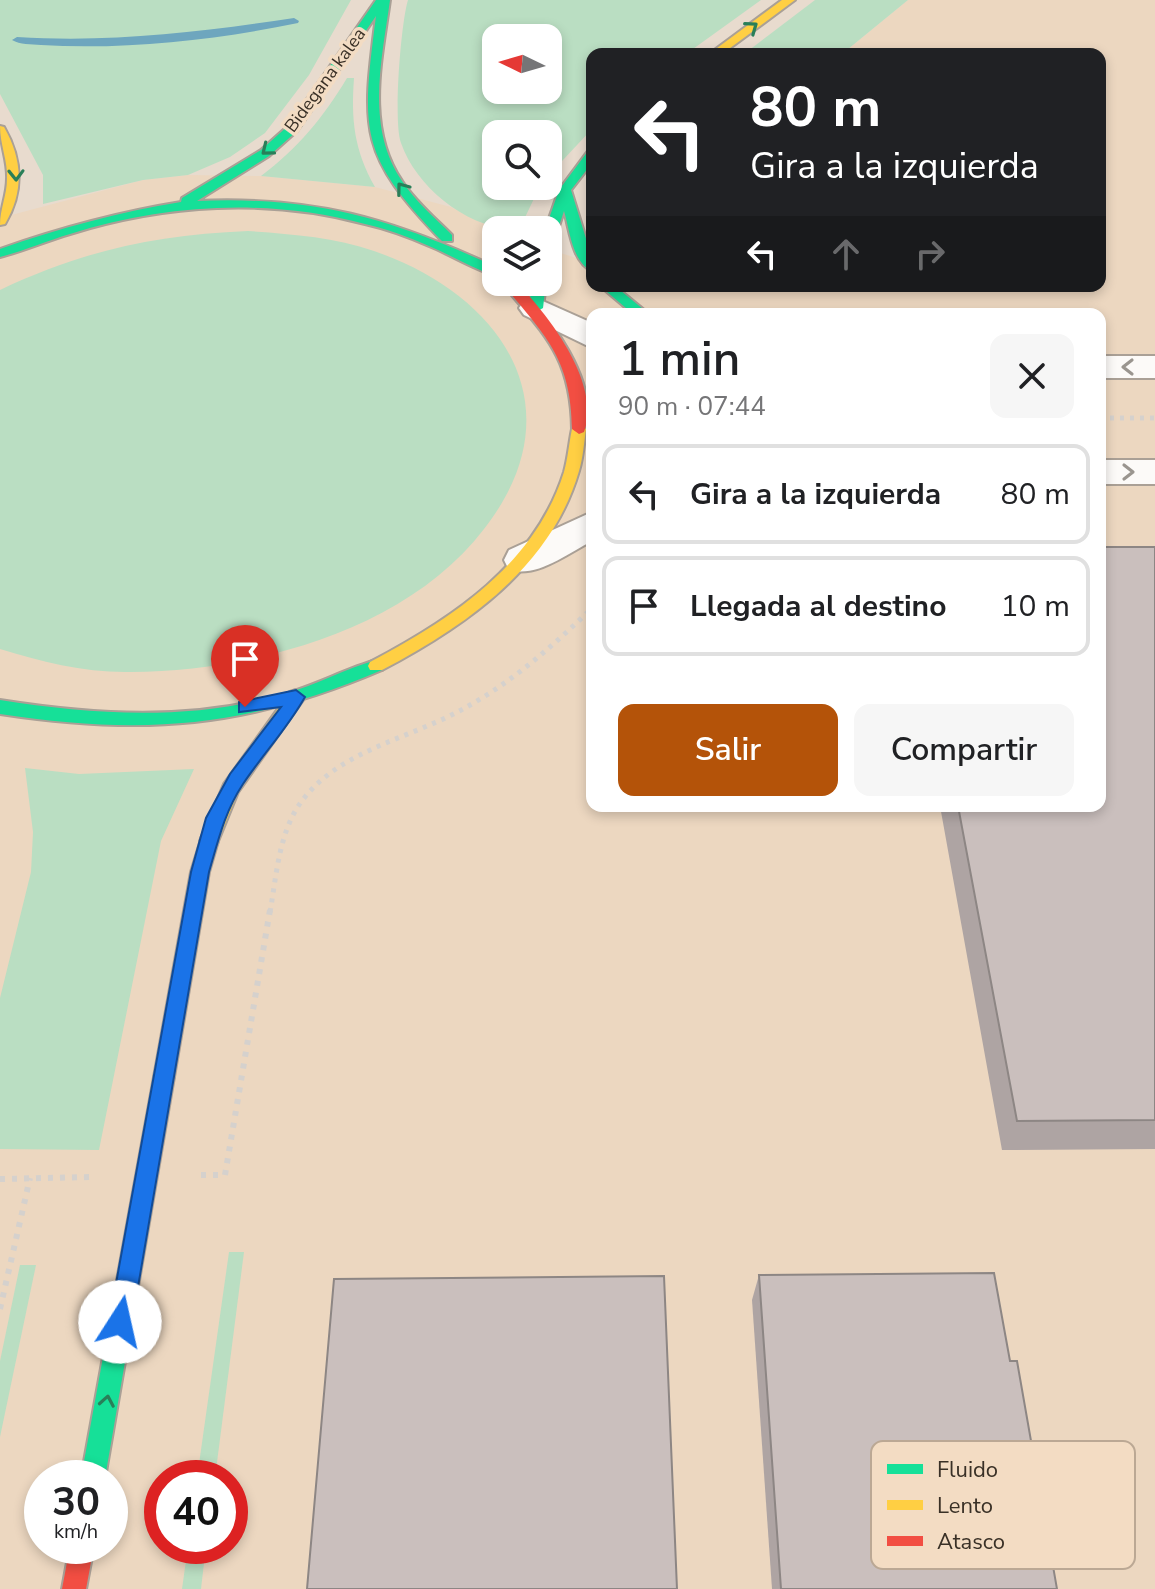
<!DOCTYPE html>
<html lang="es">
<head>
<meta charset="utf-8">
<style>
  :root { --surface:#fff; --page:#f6f6f6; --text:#202124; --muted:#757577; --line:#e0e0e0; --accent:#b45309 }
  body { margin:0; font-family:"Nunito Sans",sans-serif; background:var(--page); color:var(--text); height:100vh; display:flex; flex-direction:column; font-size:30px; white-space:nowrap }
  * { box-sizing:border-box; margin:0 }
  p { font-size:26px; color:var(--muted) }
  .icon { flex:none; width:44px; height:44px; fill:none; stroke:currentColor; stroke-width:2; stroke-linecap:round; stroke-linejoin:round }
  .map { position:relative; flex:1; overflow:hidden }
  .drawer { position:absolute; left:586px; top:308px; width:520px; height:504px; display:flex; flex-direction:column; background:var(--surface); border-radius:16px; box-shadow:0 4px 12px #0003 }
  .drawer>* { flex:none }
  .hud { position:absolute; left:586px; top:48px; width:520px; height:244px; border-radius:16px; box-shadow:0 4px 12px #0003; background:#202124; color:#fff; overflow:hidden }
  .needle { width:52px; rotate:275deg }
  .buttons { position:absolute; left:482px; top:24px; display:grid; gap:16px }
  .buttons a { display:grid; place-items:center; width:80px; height:80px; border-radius:16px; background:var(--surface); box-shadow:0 4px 12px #0003; font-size:40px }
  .speed { position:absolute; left:24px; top:1460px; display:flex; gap:16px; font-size:40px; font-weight:700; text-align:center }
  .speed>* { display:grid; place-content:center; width:104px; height:104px; border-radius:50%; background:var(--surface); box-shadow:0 4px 12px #0003; line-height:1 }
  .speed small { font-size:20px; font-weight:400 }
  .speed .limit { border:12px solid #d22; background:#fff; color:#111 }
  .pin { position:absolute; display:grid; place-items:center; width:68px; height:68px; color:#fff; margin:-82px -34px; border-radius:50% 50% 50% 0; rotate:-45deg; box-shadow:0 0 8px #0007 }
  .pin .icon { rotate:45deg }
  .me { position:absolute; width:88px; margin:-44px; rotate:10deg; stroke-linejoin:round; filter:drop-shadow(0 0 6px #0008) }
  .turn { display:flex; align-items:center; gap:28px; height:168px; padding:0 32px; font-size:36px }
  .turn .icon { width:104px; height:104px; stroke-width:2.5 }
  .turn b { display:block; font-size:56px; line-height:68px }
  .lanes { display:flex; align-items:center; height:76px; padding:0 32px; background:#0003; justify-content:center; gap:40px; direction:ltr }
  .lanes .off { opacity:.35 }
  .round { display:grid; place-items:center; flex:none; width:84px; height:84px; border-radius:16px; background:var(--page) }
  .head { display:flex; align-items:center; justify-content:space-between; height:136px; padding:0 32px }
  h1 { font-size:48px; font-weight:600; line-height:60px }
  .action { display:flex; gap:16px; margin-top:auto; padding:16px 32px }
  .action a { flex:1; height:92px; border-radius:16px; background:var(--accent); color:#fff; font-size:32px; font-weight:600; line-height:92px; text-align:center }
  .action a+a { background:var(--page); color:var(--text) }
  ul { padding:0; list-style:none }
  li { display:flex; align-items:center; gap:24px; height:100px; margin:0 16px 12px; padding:0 16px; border:4px solid var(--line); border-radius:16px }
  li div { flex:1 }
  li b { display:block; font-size:30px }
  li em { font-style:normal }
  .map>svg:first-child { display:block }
  .built { fill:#ecd7c0; fill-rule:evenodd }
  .green { fill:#badec2; fill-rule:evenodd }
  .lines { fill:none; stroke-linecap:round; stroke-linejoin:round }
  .stream { fill:#6ea6be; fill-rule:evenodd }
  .street-casing { stroke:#aaa096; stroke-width:4 }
  .fast-casing { stroke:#aaa096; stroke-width:4 }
  .slow-casing { stroke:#aaa096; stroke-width:4 }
  .jam-casing { stroke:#aaa096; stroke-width:4 }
  .path-far1 { stroke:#d5d1cd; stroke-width:5; stroke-dasharray:4 6; stroke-linecap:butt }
  .path { stroke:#d5d1cd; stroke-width:6; stroke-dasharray:5 7; stroke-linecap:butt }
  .street { fill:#fcfaf8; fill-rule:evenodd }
  .fast { fill:#16e098; fill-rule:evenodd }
  .slow { fill:#ffcf43; fill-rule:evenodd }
  .jam { fill:#f24e42; fill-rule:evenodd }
  .wall { fill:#aea4a3 }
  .building { fill:#cabfbd; stroke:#8d8684; stroke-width:2 }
  .oneway { stroke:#297f59 }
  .oneway2 { stroke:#9a958f }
  .route { fill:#1a73e8; stroke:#114b97; stroke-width:2 }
  .labels { text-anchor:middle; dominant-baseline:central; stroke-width:7; stroke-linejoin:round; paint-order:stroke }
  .far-street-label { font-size:18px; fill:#393026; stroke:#f3dcc3 }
  .key { fill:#f3dcc3; stroke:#bba894; stroke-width:2 }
  .key-label { font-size:22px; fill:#393026 }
</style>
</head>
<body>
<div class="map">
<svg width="1155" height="1589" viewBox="0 0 1155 1589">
  <rect width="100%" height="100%" fill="#e8dbce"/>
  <path class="built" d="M908,0H1155V1589H0V218L143,180L188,175L261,176L375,187L451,207L497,230L496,282H548V249L592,263V286H1100V54H842ZM592,314H1100V806H592ZM42,1478H110V1546H42ZM162,1478H230V1546H162Z"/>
  <g class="green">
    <polygon points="0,0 351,0 309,75 265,133 230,157 188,175 143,180 43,204 43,175 0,94"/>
    <path d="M408,0H761L686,54H592V129L548,176V134H496V186H540L519,230C470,230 417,189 401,143C393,122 401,22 408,0ZM496,38H548V90H496Z"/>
    <polygon points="815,0 908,0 842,54 744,54"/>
    <path d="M347,78H354C351,120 354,150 375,187L261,176C298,148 323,118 347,78Z"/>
    <path d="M248,231C290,234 334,237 374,251C502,295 579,407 484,529C406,631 253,671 131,672C86,673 42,662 0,649V290C84,250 156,235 248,231Z"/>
    <polygon points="25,768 79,774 194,769 161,841 99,1150 0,1149 0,998 31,872 33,832"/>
    <polygon points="229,1252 244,1252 215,1478 197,1478"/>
    <polygon points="20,1265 36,1265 0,1437 0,1361"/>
    <polygon points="188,1546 206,1546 201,1589 182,1589"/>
  </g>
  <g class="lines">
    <path class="stream" d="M294,18L299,21L298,23C215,40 125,50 41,45C31,44 20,45 12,40L17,37C111,43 202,32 294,18Z"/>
    <defs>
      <g id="street">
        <polygon points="536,298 592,323 592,348 524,315 519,308 524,301"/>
        <rect x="1100" y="356" width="55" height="22"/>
        <rect x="1100" y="460" width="55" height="24"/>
        <path d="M592,512V541C567,554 537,578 509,570L504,560L509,550Z"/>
      </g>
      <g id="fast">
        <path d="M376,0H390C382,59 365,127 402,181C415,201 435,218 452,235V241H442C359,155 361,132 376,16L297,131L269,156L197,201C315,196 390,218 496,267V276C473,269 451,255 429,246C409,237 387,229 365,224C268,198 166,204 70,234C46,241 24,251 0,257V249C60,228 119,212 181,202L182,198L261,150L289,125Z"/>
        <path d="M592,150V163L571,190L592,258V271C572,262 570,231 564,211L553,244L548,245V230H545L559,190L588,151Z"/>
        <polygon points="532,282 546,282 543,308 536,312 529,308"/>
        <polygon points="600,286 615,286 649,314 633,314"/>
        <path d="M376,660L382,662L384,666L382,670C247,728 144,736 0,714V700C95,715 191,721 284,694C316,685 345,669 376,660Z"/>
        <polygon points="164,1068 171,1070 174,1077 105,1478 81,1478 154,1077 157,1070"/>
      </g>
      <g id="slow">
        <polygon points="782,0 795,0 722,54 709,54"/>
        <path d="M0,126L4,127C23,160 24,192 5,224L0,225C0,209 7,195 7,179C8,161 0,145 0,126Z"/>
        <path d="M579,424L586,429C584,443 583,458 579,471C551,567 466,626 382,670H370L368,666L370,662C452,619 535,564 564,472C568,458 569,443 572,429Z"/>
        <polygon points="296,690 305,697 238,792 216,846 202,846 200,841 224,784 290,692"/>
      </g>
      <g id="jam">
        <path d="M501,282H516C548,314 602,384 584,432L579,434L572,429C571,356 544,335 501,282Z"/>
        <polygon points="209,833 216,836 218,841 209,872 174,1077 171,1084 164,1086 157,1084 154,1077 191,872 202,836"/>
        <polygon points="70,1546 94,1546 86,1589 62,1589"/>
      </g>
    </defs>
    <use href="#street" class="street-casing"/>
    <use href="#fast" class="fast-casing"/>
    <use href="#slow" class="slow-casing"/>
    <use href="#jam" class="jam-casing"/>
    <g class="path-far1">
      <polyline points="1100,418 1155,418"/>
      <path d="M270,912C277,873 279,828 305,797C344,749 411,738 463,709C511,683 553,646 592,608"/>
    </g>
    <g class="path">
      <polyline points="201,1175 225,1175 270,910"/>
      <polyline points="0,1179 91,1177"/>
      <polyline points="0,1309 30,1178"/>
    </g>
    <use href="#street" class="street"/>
    <use href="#fast" class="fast"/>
    <use href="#slow" class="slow"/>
    <use href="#jam" class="jam"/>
  </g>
  <g class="wall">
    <polygon points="1155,547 1155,1149 1002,1150 940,806 1100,806"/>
    <polygon points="759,1275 1010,1361 1057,1589 772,1589 752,1300"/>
  </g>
  <g class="building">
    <polygon points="1100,547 1155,547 1155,1120 1017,1121 958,806 1100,806"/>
    <polygon points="994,1273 1010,1361 1017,1361 1057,1589 781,1589 759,1275"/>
    <polygon points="664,1276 677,1589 307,1589 334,1279"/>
  </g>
  <defs><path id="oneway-chevron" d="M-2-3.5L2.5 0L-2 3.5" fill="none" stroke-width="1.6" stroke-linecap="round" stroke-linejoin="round" transform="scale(2)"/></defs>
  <g class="oneway">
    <use href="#oneway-chevron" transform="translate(752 27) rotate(-36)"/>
    <use href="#oneway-chevron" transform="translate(267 150) rotate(141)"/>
    <use href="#oneway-chevron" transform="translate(16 175) rotate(89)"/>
    <use href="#oneway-chevron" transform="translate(402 188) rotate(-127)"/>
    <use href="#oneway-chevron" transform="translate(107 1401) rotate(-80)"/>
  </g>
  <g class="oneway2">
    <use href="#oneway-chevron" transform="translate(1128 367) rotate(180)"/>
    <use href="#oneway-chevron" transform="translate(1128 472)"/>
  </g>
  <path class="route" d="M296,690L305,697C287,729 263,754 243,784C225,811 218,841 209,872L132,1322L128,1330L120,1333L112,1330L109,1322L191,872L206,818L230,774L281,707L239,712V702Z"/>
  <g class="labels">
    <g class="far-street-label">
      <text transform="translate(325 80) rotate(-54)">Bidegana kalea</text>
    </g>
  </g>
  <rect x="871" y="1441" width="264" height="128" rx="12" class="key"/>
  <rect x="887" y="1464" width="36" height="10" fill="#16e098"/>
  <rect x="887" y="1500" width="36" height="10" fill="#ffcf43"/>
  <rect x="887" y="1536" width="36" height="10" fill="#f24e42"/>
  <g class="key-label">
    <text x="937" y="1477">Fluido</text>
    <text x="937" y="1513">Lento</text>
    <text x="937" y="1549">Atasco</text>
  </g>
</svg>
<div class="buttons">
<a><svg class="needle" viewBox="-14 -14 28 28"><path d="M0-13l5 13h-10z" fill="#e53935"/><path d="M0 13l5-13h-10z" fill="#757577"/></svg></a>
<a><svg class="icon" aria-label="search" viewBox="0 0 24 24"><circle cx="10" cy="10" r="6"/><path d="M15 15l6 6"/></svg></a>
<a><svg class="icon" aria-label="layers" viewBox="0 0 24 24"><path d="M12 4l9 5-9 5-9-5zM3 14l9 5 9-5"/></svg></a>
</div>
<div class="speed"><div>30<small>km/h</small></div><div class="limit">40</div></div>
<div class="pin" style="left:245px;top:707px;background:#d93025"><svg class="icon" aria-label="arrive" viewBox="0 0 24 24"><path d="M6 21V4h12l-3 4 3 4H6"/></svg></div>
<svg class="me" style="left:120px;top:1322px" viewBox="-20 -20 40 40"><circle r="19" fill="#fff"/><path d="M0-13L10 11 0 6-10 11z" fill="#1a73e8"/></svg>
<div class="hud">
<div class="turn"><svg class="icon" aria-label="left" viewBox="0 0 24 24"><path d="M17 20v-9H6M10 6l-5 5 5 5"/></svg><div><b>80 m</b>Gira a la izquierda</div></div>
<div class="lanes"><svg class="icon" aria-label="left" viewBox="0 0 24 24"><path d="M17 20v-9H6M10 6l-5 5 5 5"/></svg><svg class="icon off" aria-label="ahead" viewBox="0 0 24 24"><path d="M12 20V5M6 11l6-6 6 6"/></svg><svg class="icon off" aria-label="right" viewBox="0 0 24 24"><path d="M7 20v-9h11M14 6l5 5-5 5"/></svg></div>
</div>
<section class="drawer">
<div class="head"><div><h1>1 min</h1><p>90 m · 07:44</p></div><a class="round"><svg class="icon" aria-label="close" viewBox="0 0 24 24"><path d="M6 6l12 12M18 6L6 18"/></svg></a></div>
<ul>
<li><svg class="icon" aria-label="left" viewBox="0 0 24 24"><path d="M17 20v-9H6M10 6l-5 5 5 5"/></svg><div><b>Gira a la izquierda</b></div><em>80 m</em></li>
<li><svg class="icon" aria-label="arrive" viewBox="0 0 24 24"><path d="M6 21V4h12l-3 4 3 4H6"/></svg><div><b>Llegada al destino</b></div><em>10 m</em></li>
</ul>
<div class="action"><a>Salir</a><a>Compartir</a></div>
</section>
</div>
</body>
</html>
